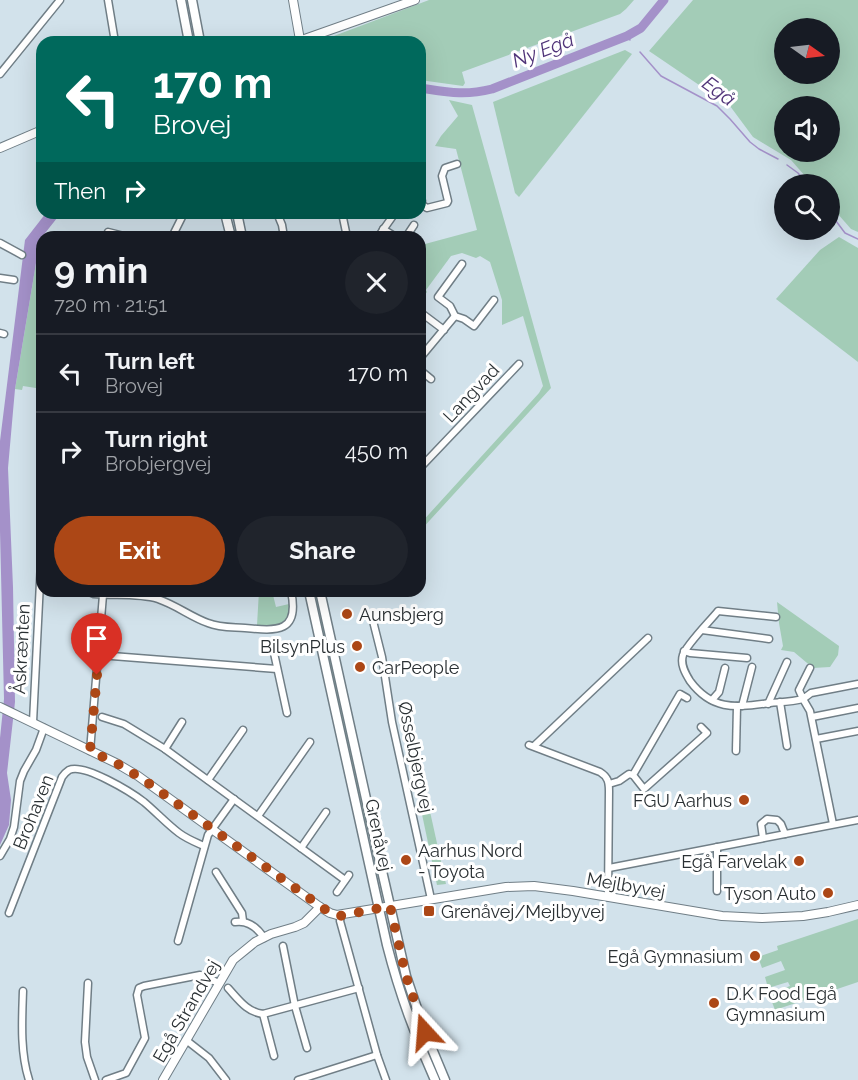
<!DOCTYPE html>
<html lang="en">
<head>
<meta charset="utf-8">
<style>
  :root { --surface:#171b24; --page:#20242c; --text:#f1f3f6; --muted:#9ea1a6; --line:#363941; --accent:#ac4716 }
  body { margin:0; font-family:Raleway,sans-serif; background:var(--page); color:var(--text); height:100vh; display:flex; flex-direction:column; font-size:22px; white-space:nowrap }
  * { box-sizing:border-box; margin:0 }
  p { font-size:20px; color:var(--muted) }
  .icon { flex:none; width:33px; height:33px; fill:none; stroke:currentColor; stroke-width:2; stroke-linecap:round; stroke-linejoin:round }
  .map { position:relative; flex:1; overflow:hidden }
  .panel { position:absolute; left:36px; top:231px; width:390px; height:366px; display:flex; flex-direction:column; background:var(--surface); border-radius:18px; box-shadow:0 6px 24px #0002 }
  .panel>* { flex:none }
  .banner { position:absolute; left:36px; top:36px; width:390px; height:183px; border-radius:18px; box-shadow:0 6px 24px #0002; background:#00695c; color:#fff; overflow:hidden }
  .needle { width:39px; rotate:104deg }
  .tools { position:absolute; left:774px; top:18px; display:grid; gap:12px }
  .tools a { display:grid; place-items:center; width:66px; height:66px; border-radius:50%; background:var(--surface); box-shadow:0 6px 24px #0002; font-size:30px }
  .pin { position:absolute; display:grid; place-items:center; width:51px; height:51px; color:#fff; margin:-62px -26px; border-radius:50% 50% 50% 0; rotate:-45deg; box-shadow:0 0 6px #0007 }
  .pin .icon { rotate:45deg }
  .me { position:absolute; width:66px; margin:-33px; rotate:341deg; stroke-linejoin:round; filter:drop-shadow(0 0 4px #0008) }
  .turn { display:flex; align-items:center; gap:21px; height:126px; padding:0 18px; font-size:27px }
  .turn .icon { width:78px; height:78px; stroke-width:2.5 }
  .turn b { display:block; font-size:42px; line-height:51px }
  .then { display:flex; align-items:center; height:57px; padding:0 18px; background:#0003; gap:12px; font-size:22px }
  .round { display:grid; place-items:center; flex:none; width:63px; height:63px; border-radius:32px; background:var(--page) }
  .summary { display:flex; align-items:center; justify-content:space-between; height:102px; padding:0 18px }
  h1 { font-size:36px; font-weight:700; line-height:45px }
  .button { display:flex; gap:12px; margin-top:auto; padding:12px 18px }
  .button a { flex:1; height:69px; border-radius:36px; background:var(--accent); color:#fff; font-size:24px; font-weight:700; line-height:69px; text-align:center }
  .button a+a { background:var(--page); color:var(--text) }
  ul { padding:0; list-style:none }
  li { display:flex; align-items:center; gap:18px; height:78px; padding:0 18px; border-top:2px solid var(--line) }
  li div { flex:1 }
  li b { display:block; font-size:22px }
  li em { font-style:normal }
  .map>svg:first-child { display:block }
  .green { fill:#a3ccb7; fill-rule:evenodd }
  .water { fill:#a491c9 }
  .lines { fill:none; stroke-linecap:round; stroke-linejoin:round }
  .stream { stroke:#a491c9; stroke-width:1.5 }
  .river { stroke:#a491c9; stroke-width:9 }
  .minor-casing { stroke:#707e86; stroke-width:9 }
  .tertiary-casing { stroke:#707e86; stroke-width:10 }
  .secondary-casing { stroke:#707e86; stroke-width:11 }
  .minor { stroke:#fff; stroke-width:6 }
  .tertiary { stroke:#fff; stroke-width:8 }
  .secondary { stroke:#fff; stroke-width:8 }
  .route { stroke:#ac4716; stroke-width:10; stroke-dasharray:0 18 }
  .poi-dot { fill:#ac4716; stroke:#fff; stroke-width:2 }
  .labels { text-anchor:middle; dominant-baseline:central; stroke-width:6; stroke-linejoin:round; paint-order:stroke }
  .street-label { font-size:18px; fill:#2a3033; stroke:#fff }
  .poi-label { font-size:18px; fill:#2a3033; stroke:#fff; text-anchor:start }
  .water-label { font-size:20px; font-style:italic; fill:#503479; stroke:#fff }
</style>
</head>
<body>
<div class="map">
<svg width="858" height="1080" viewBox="0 0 858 1080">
  <rect width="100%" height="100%" fill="#d2e2eb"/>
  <g class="green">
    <polygon points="429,0 634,0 626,9 620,14 462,72 465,83 463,86 420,80 420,42 318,42"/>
    <path d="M693,0H858V232L851,229L830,205V184H812L791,160L753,137L730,106L649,51ZM784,28H830V74H784ZM784,106H830V152H784Z"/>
    <polygon points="625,50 632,54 519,197 515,193 493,102"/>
    <polygon points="449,100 472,105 551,388 420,531 420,524 539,393 543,386 523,316 502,325 502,300 490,262 480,256 476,258 462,253 451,256 426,290 427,292 420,302 420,252 425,244 477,230 456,149 435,146 441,136 458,116"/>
    <polygon points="839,237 858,248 858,362 776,299 820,250"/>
    <polygon points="42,239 42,389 23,386 22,390 15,389 39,245"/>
    <path d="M259,591H272L276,607L289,604C292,627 274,627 257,625Z"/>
    <polygon points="312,591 316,591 318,598 384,894 382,895 368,832 361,810"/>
    <polygon points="777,602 839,646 838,655 830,667 813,668 794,652 781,650 783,646 779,623"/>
    <polygon points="406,739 414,739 446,884 437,885"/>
    <polygon points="858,919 858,982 775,1010 769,994 790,986 788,982 768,988 765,977 785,970 781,961 762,968 758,957 778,950 777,946"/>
  </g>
  <polygon class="water" points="46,213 61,213 42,237 39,245 15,389 8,468 13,587 15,702 7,773 11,800 9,825 0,845 0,738 4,699 0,531 0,441 25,240"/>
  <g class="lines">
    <g class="stream">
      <polyline points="627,36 630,40"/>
      <polyline points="640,52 661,76 717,106 730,119 750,142 759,149 778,159"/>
      <polyline points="787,165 798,173 807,184"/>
      <polyline points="830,213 845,233 858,239"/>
    </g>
    <path class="river" d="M420,88C447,92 464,96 492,89L627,36L641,28L664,0"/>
    <defs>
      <g id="minor">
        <polyline points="108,0 115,42"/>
        <polyline points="0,74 60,0"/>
        <polyline points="420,197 422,201 420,205"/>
        <polyline points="421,204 427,208 447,203 448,201 442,176 445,168 457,164"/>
        <polyline points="277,213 282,225 284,237"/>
        <polyline points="342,213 347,237"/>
        <polyline points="383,229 396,237"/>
        <polyline points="108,232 128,237"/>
        <polyline points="172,237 184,213"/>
        <polyline points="378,237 395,213"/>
        <polyline points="406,237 414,225"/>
        <polyline points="0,243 22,255"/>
        <polyline points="462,264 438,297 450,306 455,316 464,319 474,326 494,300"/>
        <polyline points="0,278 14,280"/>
        <polyline points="420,312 444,330"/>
        <polyline points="0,333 4,334"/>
        <polyline points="420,358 455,316"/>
        <polyline points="420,370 431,379"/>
        <polyline points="420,468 519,364"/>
        <path d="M87,591L94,594C115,596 138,593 158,599C176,605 191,617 208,623C220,628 233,627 245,628C277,631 300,633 291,591"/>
        <path d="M776,617L718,611C711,620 686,645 683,655C680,664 685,673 690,681C713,712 737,707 770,703C781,702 792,702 803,699L810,711L833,824"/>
        <polyline points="373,621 382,657 392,722 431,899"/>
        <polyline points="702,630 769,639"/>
        <polyline points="684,651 690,653 747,658"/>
        <polyline points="274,653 287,713"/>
        <polyline points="99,655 277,669"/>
        <polyline points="810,668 799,690 803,699 811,693 858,684"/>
        <polyline points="687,698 680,694 633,775 644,789 707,733 701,727"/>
        <polyline points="712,700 719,692 725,668"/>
        <polyline points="780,702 787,746"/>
        <polyline points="768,704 787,662"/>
        <polyline points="742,706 752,667"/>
        <polyline points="102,717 124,724 165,749 345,880"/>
        <polyline points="812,717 858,708"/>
        <polyline points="33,722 42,542"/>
        <polyline points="816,739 858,731"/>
        <path d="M529,745L600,772C608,777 609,782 609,791L608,897"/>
        <polyline points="534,746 648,638"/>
        <polyline points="165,749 182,722"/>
        <polyline points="90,751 103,595"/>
        <polyline points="736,751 737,706"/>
        <polyline points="208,780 243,730"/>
        <polyline points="609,784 619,781 629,774 633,775"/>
        <polyline points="258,816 310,742"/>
        <polyline points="763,838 761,824 767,819 777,820 781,824 785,834"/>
        <polyline points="717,847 717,891"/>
        <polyline points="301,848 326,812"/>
        <polyline points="0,856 10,839 14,827 20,781 24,771 36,750 44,728"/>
        <polyline points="609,868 858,820"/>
        <polyline points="216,872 242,913 243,921"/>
        <polyline points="337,892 349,875"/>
        <path d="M9,913L62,777C64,774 66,772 69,770C84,763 131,792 144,802C156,812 167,824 179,833C187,839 195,842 204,846"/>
        <polyline points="341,916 340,921 377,1055 386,1080"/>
        <path d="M235,922C248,920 257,927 264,938"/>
        <polyline points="178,941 208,835 234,799"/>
        <polyline points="283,946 295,1006 307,1048"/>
        <polyline points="88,983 85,1042 87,1057 95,1080"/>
        <path d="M228,988C239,1000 247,1012 263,1014L359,988"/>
        <path d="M23,991C22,1020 20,1052 29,1080"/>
        <polyline points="263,1014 274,1056"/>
        <polyline points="186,1040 209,1058 226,1080"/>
        <polyline points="106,1080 126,1073 145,1038 137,995 139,988 144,986 200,975 207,977 218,983"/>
        <polyline points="298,1080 377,1055"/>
      </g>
      <g id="tertiary">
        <polyline points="293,0 300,40"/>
        <polyline points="296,42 415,0"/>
        <polyline points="0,148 42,130"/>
        <polyline points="0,707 116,763 138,776 320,907 330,913 337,915 506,887 534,886 573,891 722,916 762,918 803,916 828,912 858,905"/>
        <polyline points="163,1080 233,960 255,942 271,934 295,927 304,923 320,907"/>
      </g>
      <g id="secondary">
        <polyline points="181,0 189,42"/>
        <polyline points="192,0 200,42"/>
        <polyline points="225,213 231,237"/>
        <polyline points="237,213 242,237"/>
        <path d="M309,591L387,945C399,992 415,1036 435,1080"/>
        <polyline points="320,591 382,871 406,976 425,1032 445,1080"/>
      </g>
    </defs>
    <use href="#minor" class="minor-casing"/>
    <use href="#tertiary" class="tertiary-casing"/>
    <use href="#secondary" class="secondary-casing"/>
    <use href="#minor" class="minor"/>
    <use href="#tertiary" class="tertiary"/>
    <use href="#secondary" class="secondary"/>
  </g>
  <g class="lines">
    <polyline class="route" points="97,675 90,751 116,763 144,780 330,913 340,916 390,906 406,976 425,1032"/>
  </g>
  <g class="poi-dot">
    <circle cx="347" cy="614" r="6"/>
    <circle cx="357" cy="646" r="6"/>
    <circle cx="360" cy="667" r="6"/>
    <circle cx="744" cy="800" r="6"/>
    <circle cx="406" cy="860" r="6"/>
    <circle cx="799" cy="861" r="6"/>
    <circle cx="828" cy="893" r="6"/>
    <rect x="423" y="905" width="12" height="12" rx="3"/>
    <circle cx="755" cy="956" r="6"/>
    <circle cx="714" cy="1003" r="6"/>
  </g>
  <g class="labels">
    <g class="street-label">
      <text transform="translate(471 393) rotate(-47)">Langvad</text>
      <text transform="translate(21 649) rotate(-87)">Åskrænten</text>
      <text transform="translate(416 757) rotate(78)">Øsselbjergvej</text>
      <text transform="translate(33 812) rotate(-68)">Brohaven</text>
      <text transform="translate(379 835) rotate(78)">Grenåvej</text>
      <text transform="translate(626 885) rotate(10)">Mejlbyvej</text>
      <text transform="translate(186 1011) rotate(-60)">Egå Strandvej</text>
    </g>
    <g class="poi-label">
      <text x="359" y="614">Aunsbjerg</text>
      <text x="345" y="646" text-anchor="end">BilsynPlus</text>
      <text x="372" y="667">CarPeople</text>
      <text x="732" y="800" text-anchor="end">FGU Aarhus</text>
      <text x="418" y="850">Aarhus Nord<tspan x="418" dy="21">- Toyota</tspan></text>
      <text x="787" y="861" text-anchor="end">Egå Farvelak</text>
      <text x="816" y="893" text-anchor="end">Tyson Auto</text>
      <text x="441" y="911">Grenåvej/Mejlbyvej</text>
      <text x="743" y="956" text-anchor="end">Egå Gymnasium</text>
      <text x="726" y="993">D.K Food Egå<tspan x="726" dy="21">Gymnasium</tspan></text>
    </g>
    <g class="water-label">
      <text transform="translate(543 50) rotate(-21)">Ny Egå</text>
      <text transform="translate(719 91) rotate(36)">Egå</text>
    </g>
  </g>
</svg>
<div class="tools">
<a><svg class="needle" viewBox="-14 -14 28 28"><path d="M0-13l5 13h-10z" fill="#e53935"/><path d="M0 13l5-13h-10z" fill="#9ea1a6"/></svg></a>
<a><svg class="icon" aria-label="sound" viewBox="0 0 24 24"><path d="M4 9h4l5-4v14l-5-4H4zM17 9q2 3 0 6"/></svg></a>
<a><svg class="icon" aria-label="search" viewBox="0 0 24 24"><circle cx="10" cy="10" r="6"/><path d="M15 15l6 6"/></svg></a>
</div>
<div class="pin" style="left:97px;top:675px;background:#d93025"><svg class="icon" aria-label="arrive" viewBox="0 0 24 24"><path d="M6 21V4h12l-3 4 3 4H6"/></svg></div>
<svg class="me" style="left:425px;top:1032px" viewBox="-20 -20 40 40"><path d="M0-17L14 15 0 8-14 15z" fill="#ac4716" stroke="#fff" stroke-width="4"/></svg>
<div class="banner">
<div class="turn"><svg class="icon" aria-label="left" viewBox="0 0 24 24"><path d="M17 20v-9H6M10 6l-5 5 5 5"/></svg><div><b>170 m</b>Brovej</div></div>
<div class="then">Then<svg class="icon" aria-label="right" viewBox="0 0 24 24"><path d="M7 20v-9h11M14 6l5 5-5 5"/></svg></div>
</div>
<section class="panel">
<div class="summary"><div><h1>9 min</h1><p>720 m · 21:51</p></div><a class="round"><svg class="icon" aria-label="close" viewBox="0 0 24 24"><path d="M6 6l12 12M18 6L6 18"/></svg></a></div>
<ul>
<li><svg class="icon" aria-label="left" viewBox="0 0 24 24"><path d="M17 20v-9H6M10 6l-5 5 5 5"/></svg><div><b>Turn left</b><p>Brovej</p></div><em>170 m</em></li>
<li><svg class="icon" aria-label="right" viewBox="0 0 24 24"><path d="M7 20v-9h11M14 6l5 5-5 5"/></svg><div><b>Turn right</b><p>Brobjergvej</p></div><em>450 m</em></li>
</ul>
<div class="button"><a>Exit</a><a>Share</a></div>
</section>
</div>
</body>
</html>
